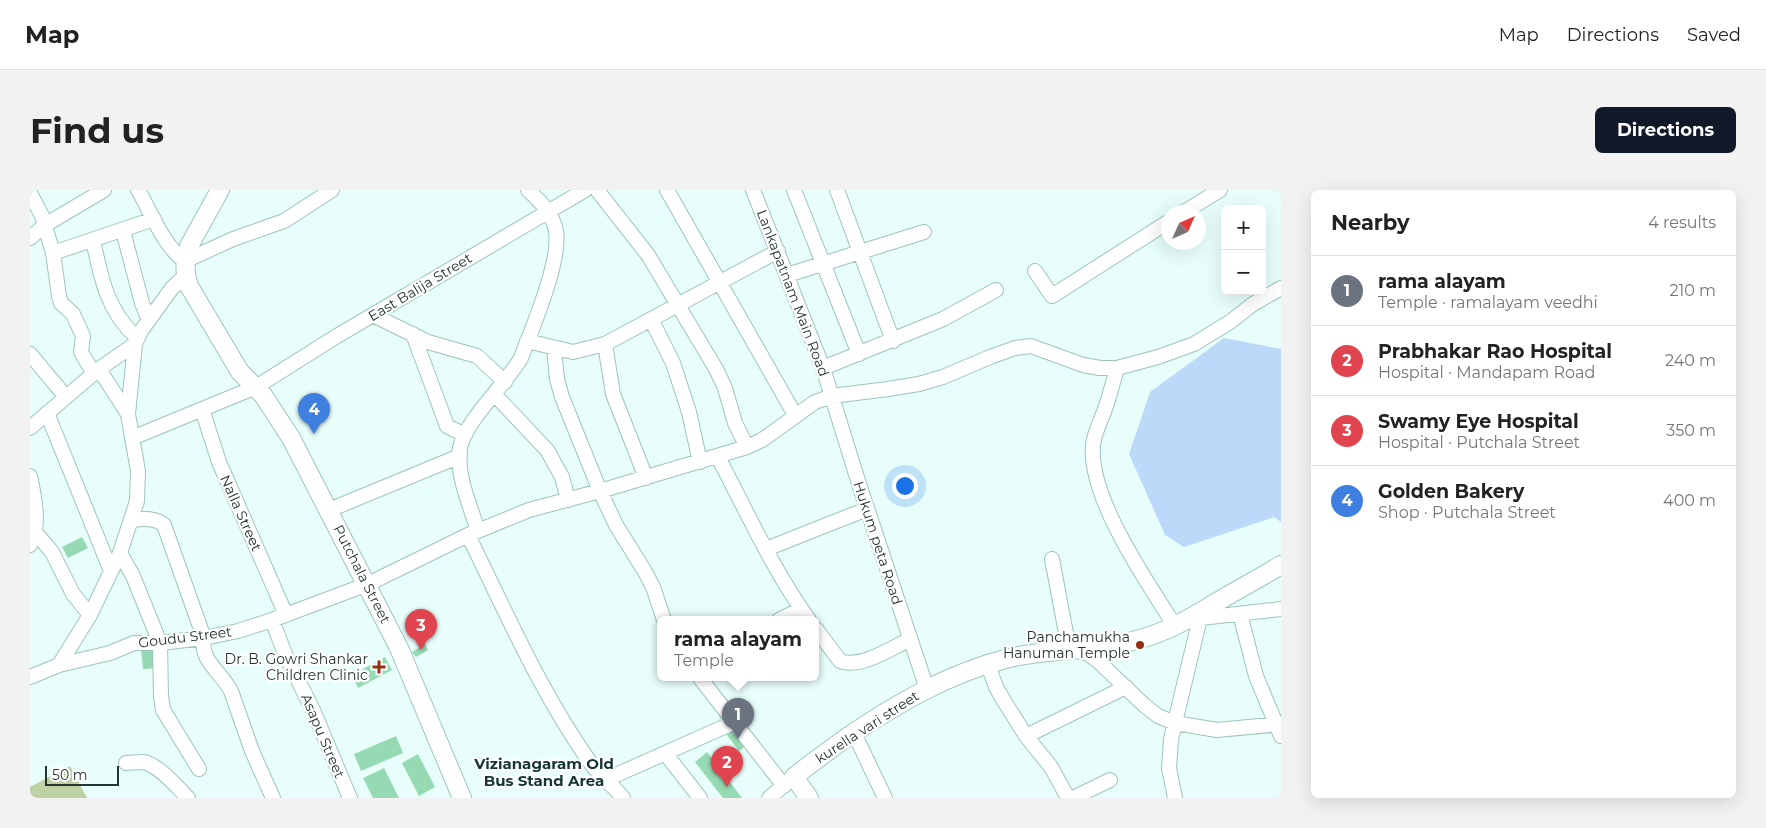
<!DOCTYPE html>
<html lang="en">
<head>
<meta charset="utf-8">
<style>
	:root { --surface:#fff; --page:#f2f2f2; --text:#222; --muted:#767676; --line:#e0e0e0; --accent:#111827 }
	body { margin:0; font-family:Montserrat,sans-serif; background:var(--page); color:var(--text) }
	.controls { position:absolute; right:15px; top:15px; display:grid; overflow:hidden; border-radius:8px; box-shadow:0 5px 20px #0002 }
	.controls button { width:45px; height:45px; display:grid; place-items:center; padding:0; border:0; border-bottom:1px solid var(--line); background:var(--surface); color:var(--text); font:25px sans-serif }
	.compass { position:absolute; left:1131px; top:15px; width:45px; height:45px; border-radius:50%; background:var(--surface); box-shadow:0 5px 20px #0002; rotate:45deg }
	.scale { position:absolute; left:15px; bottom:12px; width:74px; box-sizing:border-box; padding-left:5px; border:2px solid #253432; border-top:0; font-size:14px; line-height:18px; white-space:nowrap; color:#253432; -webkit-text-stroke:4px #fff; paint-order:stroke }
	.you { position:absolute; left:874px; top:295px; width:18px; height:18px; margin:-12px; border:4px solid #fff; border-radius:50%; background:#1a73e8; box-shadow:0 0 0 8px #1a73e833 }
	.badge { display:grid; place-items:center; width:32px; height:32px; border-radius:50%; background:var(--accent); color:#fff; font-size:16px; font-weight:700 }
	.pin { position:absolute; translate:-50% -41px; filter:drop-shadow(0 1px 2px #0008) }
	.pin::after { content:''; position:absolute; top:26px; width:18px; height:15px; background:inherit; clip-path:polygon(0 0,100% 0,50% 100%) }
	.popup { position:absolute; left:627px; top:426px; width:162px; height:65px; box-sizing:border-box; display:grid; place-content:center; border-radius:8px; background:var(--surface); filter:drop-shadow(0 1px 4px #0005); font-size:16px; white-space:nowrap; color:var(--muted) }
	.popup b { font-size:19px; color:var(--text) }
	.popup::after { content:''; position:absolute; left:50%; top:100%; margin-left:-10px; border:10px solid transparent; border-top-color:var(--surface) }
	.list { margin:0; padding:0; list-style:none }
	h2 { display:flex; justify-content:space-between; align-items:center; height:65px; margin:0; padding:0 20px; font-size:21px }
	h2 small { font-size:16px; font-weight:400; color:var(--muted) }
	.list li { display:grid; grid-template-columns:32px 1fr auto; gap:15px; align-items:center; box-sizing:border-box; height:70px; padding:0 20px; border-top:1px solid var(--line) }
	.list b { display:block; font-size:19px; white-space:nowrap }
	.list p { margin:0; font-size:16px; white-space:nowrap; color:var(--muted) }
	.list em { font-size:16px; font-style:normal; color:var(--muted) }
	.map { position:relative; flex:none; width:1251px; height:608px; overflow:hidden; border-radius:8px }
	header { display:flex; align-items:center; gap:30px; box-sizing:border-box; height:70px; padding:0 25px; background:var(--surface); border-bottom:1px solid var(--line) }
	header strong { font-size:24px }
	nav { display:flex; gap:28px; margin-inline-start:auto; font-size:18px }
	.intro { display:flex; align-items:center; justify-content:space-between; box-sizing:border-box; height:120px; padding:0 30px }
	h1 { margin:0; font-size:35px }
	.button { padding:12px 22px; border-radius:8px; background:var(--accent); color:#fff; font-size:18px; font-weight:700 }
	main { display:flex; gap:30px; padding:0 30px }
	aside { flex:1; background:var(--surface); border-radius:8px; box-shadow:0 5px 20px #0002 }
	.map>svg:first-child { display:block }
</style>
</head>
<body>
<header>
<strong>Map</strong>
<nav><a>Map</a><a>Directions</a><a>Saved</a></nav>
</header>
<div class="intro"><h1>Find us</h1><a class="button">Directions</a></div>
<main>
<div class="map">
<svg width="1251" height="608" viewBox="0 0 1251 608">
	<rect width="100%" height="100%" fill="#e7fefb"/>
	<path fill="#bdd1a4" d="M40,576L57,608H0V597Z"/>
	<path fill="#bcd9f9" d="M1194,148L1251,159V332L1244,327L1154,357L1135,345L1099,264L1120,202Z"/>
	<path fill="#95dab2" d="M52,347L58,358L38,368L32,357Z
		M395,454L398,460L386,467L382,462Z
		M128,456L130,478L113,479L111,458Z
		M355,467L362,480L328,498L322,485Z
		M706,538L718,554L709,561L697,545Z
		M366,546L373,563L331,581L324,564Z
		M677,562L712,608H693L665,572Z
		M388,564L405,597L389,606L372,573Z
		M354,578L369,608H343L333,588Z"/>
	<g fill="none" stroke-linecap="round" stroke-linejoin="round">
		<g stroke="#9ec3bf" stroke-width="16">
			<path id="minor" d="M108,0C121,22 134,57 155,71L203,49L254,31L302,0
				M567,0L618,65L686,179L695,198L705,233L717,257
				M637,0L765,225
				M723,0L793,178L829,294L897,499
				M764,0L829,164
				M807,0L863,151
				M0,3L12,26L23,63L29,106L31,113L43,124L53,146L51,162L64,184
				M1154,22L1190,0
				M93,41L112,113L119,130
				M0,48L15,35L74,0
				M63,50C71,88 77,121 107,148
				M23,63L124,29
				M1005,81L1022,106L1138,32
				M757,85L894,42
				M343,125L398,152L447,166L475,192
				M621,129L643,173L659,222L670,272
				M383,144L417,236L435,245
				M497,151L543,162L575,154L748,61
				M575,154L583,204L616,288
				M524,159L527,189L532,207L570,301L586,335L614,380L623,397L634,430
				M0,164L36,207
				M793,178L913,129L966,100
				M1087,178C1083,193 1079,208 1074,222C1070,232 1064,244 1063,255C1058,307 1117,392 1145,436
				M69,179L98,224
				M464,204L517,260L532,287L538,310
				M172,219L189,272L256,425
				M17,223L81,381
				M0,238L69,179L105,154
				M102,248L226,197L307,146L555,0
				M688,267C717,322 743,380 779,430
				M0,286C4,305 11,337 0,355
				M299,320L430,266
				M101,330C112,329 125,327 134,335L174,448C169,470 192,483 201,501L222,561L243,608
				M448,341C440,315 426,285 430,258C435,231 476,194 491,168C502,138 531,72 526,41C523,24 510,11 498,0
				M5,342L22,362L43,404L60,425
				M438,345C476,422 511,504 562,575C570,586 584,596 593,608
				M736,359L837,319
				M90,363L103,386L130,453L131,506L133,520L169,579
				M1022,369L1039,459L1058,464L1068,471L1114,515L1128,526L1145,533L1187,540L1251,534
				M1210,424L1226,486L1251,546
				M1162,429L1251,419
				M242,430L255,464L283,520L320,608
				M749,430L771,419
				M786,439L810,471C830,479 862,458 880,449
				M29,475L60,425L90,363L107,311L108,281L98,224L105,154L111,141L142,98L155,86
				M958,475L966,497L974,511L996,546L1021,577L1038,608
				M0,487L29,475L80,463L104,453H130L174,448L208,441L242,430L338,394L438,345L499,320L570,301L717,257L732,250L785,212L802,206L858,199L889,194L913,187L960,167L985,158L1001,156L1053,175L1070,178H1087L1128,167L1164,154L1200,132L1223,114L1251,98
				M670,488L754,596
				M824,543L855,608
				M996,546L1096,497
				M635,563L670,608
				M96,573C101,573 107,572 113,572C128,574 147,597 158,608
				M577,589L705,532
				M739,608L760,590
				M1043,608L1080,590
				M1145,608L1139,578L1141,549L1170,428"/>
		</g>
		<g stroke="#9ec3bf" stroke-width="20">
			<path id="major" d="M190,0L159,56C154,70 154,82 159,96L210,182L233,205L261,248L369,458L432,608
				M779,608L764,587C781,573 798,561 816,548C866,514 919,483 979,468C1022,458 1068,461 1110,449C1136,442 1159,429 1182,415C1205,401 1228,389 1251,375"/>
		</g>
		<use href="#minor" stroke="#fff" stroke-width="14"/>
		<use href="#major" stroke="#fff" stroke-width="18"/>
	</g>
	<g fill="#962e13" stroke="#fff" stroke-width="2">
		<circle cx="1110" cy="455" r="5"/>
		<path d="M346.5 469.5h5v5h5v5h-5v5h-5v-5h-5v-5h5z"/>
	</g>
	<g text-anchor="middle" stroke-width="4.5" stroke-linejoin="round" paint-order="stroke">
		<g font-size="14" fill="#253432" stroke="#fff">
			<text transform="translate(390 97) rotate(-31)" y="5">East Balija Street</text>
			<text transform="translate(763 103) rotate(69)" y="5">Lankapatnam Main Road</text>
			<text transform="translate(211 323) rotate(66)" y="5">Nalla Street</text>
			<text transform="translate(848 353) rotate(72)" y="5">Hukum peta Road</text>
			<text transform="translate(332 384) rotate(63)" y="5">Putchala Street</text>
			<text transform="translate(155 447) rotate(-7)" y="5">Goudu Street</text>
			<text transform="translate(837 537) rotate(-33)" y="5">kurella vari street</text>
			<text transform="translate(293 546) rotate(67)" y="5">Asapu Street</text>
		</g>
		<g font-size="14" fill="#253432" stroke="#fff" text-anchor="end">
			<text x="1100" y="452">Panchamukha<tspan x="1100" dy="16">Hanuman Temple</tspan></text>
			<text x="338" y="474">Dr. B. Gowri Shankar<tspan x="338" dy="16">Children Clinic</tspan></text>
		</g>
		<g font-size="15" font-weight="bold" fill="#133533" stroke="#fff">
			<text x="514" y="579">Vizianagaram Old<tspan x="514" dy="17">Bus Stand Area</tspan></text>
		</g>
	</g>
</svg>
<div class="controls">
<button>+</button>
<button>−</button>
</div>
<svg class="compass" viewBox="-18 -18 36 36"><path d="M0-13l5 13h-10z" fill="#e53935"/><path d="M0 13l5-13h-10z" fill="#767676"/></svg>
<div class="scale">50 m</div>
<div class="you"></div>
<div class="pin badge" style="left:708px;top:549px;background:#6b7280">1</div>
<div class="popup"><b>rama alayam</b>Temple</div>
<div class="pin badge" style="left:697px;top:597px;background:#e0444e">2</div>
<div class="pin badge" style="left:391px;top:460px;background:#e0444e">3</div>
<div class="pin badge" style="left:284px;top:244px;background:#3f7fe0">4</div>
</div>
<aside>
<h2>Nearby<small>4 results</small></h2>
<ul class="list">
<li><span class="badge" style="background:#6b7280">1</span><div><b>rama alayam</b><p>Temple · ramalayam veedhi</p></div><em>210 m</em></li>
<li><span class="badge" style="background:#e0444e">2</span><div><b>Prabhakar Rao Hospital</b><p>Hospital · Mandapam Road</p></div><em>240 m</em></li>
<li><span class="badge" style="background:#e0444e">3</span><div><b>Swamy Eye Hospital</b><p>Hospital · Putchala Street</p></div><em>350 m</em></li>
<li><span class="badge" style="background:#3f7fe0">4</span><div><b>Golden Bakery</b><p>Shop · Putchala Street</p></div><em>400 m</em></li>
</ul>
</aside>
</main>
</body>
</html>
